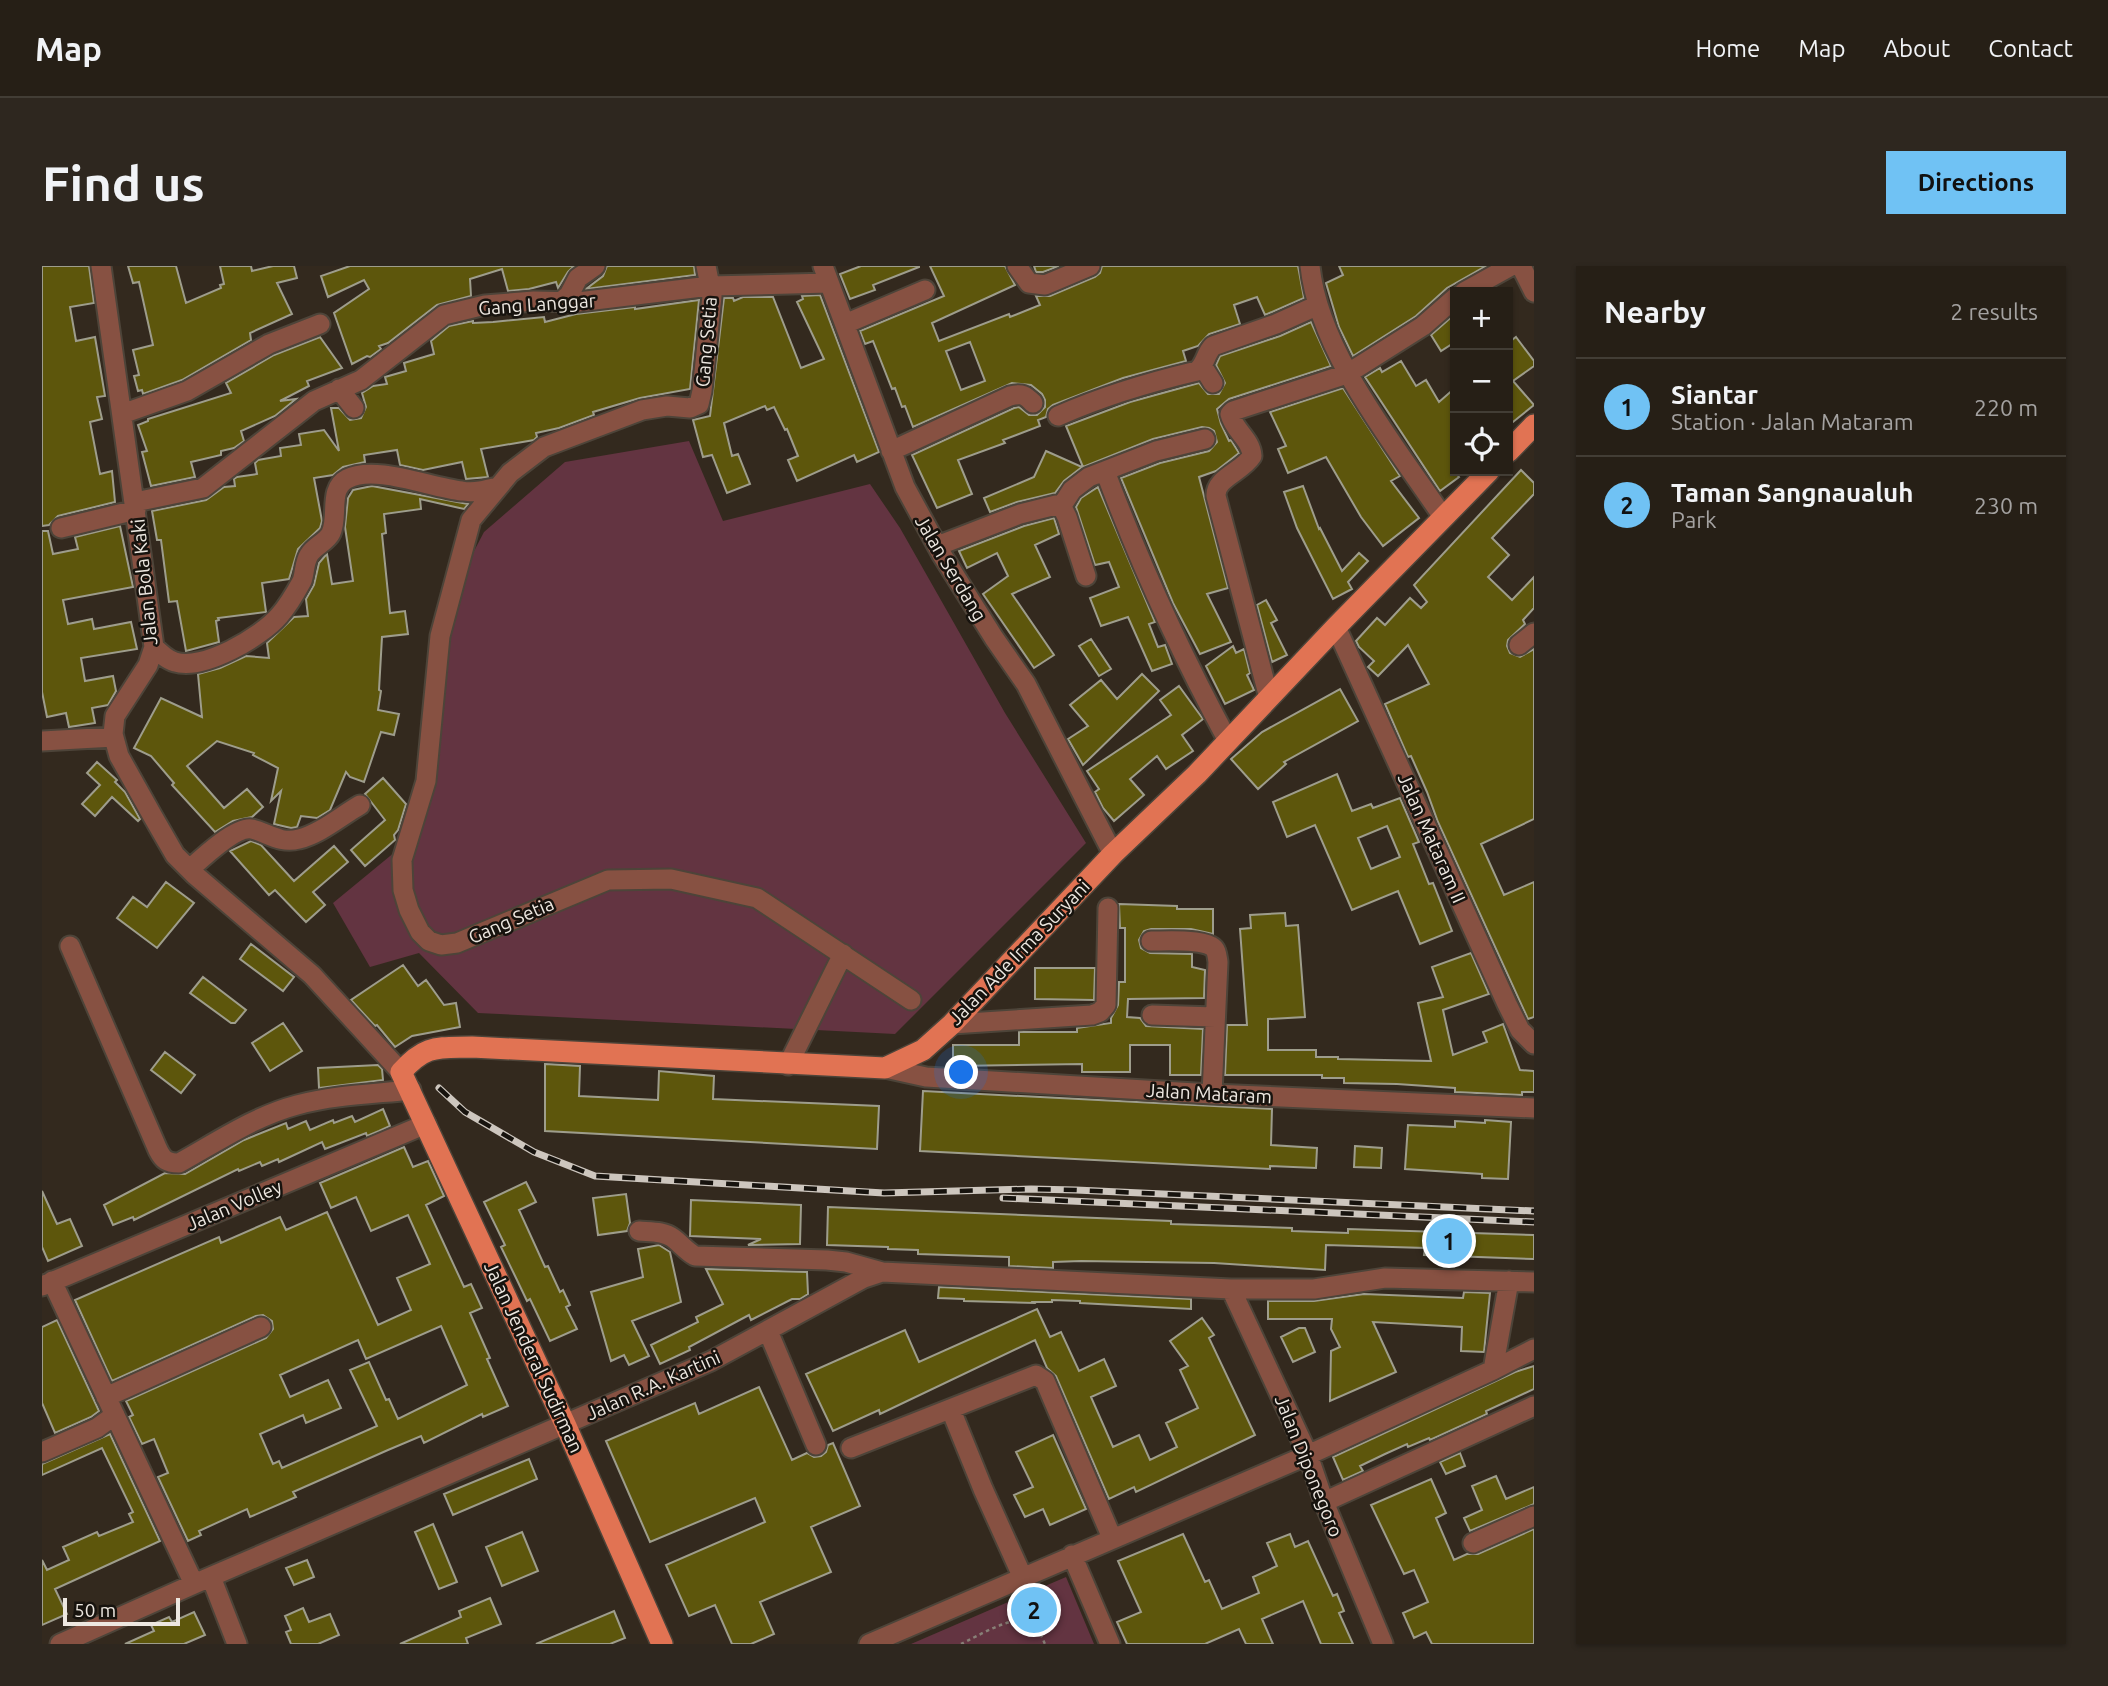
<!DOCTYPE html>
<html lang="en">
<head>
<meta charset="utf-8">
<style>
	:root { --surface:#261f16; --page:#2e271f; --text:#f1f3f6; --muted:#a4a2a1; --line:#423d35; --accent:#70c2f4 }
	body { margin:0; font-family:Ubuntu,sans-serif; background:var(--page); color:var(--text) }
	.controls { position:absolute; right:21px; top:21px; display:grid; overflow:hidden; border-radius:0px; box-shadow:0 2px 5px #0004 }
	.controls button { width:63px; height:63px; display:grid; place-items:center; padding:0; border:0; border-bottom:2px solid var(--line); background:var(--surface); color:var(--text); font:35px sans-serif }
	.scale { position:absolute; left:21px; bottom:18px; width:117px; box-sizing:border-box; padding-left:7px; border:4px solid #ede7e0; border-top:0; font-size:19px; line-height:24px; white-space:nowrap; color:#ede7e0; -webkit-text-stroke:5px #17130e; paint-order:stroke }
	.you { position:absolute; left:920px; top:807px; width:24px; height:24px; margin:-18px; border:5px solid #fff; border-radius:50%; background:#1a73e8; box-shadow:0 0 0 10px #1a73e833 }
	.badge { display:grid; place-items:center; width:46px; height:46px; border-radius:50%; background:var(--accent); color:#111; font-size:23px; font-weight:700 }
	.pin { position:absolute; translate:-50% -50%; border:4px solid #fff; box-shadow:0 2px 7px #0006 }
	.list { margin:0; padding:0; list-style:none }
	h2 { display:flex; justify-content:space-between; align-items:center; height:91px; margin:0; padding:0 28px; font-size:30px }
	h2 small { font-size:23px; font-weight:400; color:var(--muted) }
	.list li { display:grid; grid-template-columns:46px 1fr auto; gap:21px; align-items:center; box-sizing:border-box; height:98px; padding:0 28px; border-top:2px solid var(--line) }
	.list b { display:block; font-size:26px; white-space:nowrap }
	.list p { margin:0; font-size:23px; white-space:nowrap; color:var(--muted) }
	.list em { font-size:23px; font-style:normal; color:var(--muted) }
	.icon { flex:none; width:38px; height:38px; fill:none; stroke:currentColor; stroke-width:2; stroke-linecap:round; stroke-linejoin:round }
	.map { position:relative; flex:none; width:1492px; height:1378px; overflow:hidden; border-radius:0px }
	header { display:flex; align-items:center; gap:42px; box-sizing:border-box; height:98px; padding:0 35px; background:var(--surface); border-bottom:2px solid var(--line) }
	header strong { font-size:33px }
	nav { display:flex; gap:38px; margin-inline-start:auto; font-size:24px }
	.intro { display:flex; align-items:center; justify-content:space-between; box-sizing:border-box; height:168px; padding:0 42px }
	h1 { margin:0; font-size:49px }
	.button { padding:18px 32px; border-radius:0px; background:var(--accent); color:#111; font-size:24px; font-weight:700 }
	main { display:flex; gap:42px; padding:0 42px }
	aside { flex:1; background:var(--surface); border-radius:0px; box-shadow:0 2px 5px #0004 }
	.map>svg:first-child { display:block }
</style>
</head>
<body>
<header>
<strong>Map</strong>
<nav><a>Home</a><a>Map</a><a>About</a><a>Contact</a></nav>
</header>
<div class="intro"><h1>Find us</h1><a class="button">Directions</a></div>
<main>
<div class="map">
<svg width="1492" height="1378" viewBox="0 0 1492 1378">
	<rect width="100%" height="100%" fill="#33291e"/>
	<path fill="#633441" d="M647,175L681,255L828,218L858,262L963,447L1044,577L853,768L436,747L377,687L328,701L291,637L376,567L384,474L387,371L442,266L523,196Z
		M1024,1311L1052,1378H869Z"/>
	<path fill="#5d560c" stroke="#9e9d8c" stroke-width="2" fill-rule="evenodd" d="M0,0H47L52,37L28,41L34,75L53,71L63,130L55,131L60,153L48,156L58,208L70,205L73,236L16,250L7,259L0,260Z
		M86,0H134L144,37L179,22L178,19L182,18L178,0H209L210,5L231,0H252L255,12L235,17L250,48L208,67L209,74L140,114L101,128L100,124L96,125L92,110L97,109L91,84L111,79L97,16L91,17Z
		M308,0H532L526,6L516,22L514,16L487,23L466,25L460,3L428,13L429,30L395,39L346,77L337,80L339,83L328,91L325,90L310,98L292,47L327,23L322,14L286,31L279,10Z
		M565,0H652L653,9L544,23L561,10Z
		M819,0H877V1L831,19L833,24L808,33L798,8Z
		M888,0H963L973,19L890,57L897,75L967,48L968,51L998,39L994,30H1008L1053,11L1058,7L1060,0H1256L1262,32L1223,49L1215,31L1192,39L1198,58L1167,68L1156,80L1141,85L1144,95L1081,112L1011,139L1006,143L1004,151L996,154L998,160L961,174L963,177L916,194L930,228L895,242L870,189L972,142L977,141L987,149H995L1003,141V134L1000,128L989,119L970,117L871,161L863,140L860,141L853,122L850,123L831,75L823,78L818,65L902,30ZM928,76L943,115L919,124L904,85Z
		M992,0H1017L1001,6H994Z
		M1297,0H1444L1405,22L1374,50L1311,90L1297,61L1284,17L1301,9Z
		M778,29L837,186L815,196L812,189L755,215L746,194L756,190L745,163L743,164L732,141L725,144L723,140L682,157L690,190L696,188L708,218L685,227L670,189L661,191L651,154L668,150L682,32H691L692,35L701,31H731L759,102L782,93L755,36L761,33L760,30Z
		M657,34L648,123L598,132L551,146L552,149L517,162L494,167L495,171L492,174L439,183L446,211L424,213L420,196L381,204L358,199L355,184L322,189L323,196L301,201L291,209L272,212L280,255L278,262L256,283L247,313L220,317L224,346L176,352L177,354L174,355L177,376L144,385L135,335L127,336L119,274H115L110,245L164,234L182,221L193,220L192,213L195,211L215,208L213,197L216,194L239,190L238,182L259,179L257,168L282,164L297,185L289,142H297L308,154L319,152L324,141L320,127L331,120L345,118L343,111L364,105L362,97L392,88L389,75L407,60L431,55V57L451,56L502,51L503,56L534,48L593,41V43Z
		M1413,48V76L1399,85L1389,69Z
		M1269,56L1289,100L1187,133L1175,143L1179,158L1187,175L1189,174L1197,187L1174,205L1157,211L1186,322L1165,328L1189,376L1158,388L1131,337L1079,212L1118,197L1167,185L1175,176L1172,165L1167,162L1160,161L1111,173L1041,201L1024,160L1088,136L1157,117L1166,128H1177L1183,117L1174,99L1178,90L1238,70Z
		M278,71L300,102L265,115L267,120L238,135L254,133L233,150L199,165L202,175L192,182L179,185V189L149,196L153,211L109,220L100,186L105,185L96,159L106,155V153L189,127L184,117L232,89Z
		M1474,71L1492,95V100L1471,115L1492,139L1466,160V77Z
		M1359,95L1374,120L1384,114L1397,136L1413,122V206L1417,211L1398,225L1323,111L1338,102L1340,106Z
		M1301,122L1358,210L1349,215L1377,252L1341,280L1319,251L1284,191L1246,207L1236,183L1244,180L1228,146Z
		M1004,185L1040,201L1022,215L1013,227L975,236L948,246L942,232L992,211Z
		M1479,204L1492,217V228L1450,272L1467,289L1446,311L1470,334L1492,311V342L1481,354L1483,358L1466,374L1465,380L1468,387L1478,391L1492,383V553L1439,578L1462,629L1492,616V751L1486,753L1396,556L1385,526L1369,490L1366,491L1343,438L1387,418L1366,379L1336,410L1326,401L1332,395L1317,381L1314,375L1335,352L1343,359L1368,332L1379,342L1385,336L1372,319Z
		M330,220L426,238L422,243L378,233L379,243L342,248L344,267L340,268L348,347L363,345L366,368L340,371L337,424L339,425L336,444L357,448L352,469L339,466L322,516L308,511L304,506L288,544L275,552L259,550L255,561L249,562L232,558L239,525L229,535L236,502L211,489L212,487L175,475L145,500L182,542L205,523L221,541L210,551L191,555L173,566L130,519L132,517L109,490L92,482L119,432L160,451L156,408L178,402L204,390L227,392L225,377L252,351L266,350L264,333L272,319L277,297L283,290L285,288L290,318L311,315L303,261L306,232L311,224Z
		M1261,220L1277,263L1278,262L1300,305L1317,287L1326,295L1306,316L1310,323L1291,333L1255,262L1242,226Z
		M1056,221L1113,356L1107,358L1116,381L1123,379L1130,398L1110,405L1086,351L1059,360L1048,332L1077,321L1067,296L1053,299L1034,241L1039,232Z
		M1012,252L1017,268L993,279L1008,311L970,328L1012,389L992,402L941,328L966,310L955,287L925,302L917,285L982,260Z
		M78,260L91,321L21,334L26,358L50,353L52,363L89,356L95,383L39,392L43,415L71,410L74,425L66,439L50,442L53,457L27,461L24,447L5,451L0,426V265H6L11,288L36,283L33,271Z
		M1224,334L1235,354L1229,357L1245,389L1230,396L1215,339Z
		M1049,373L1069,403L1057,410L1037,380Z
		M1191,380L1194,387L1202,383L1208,407L1205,409L1212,424L1183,438L1164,400Z
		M1100,408L1117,425L1041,499L1026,473L1046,460L1028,439L1059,414L1075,433Z
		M1137,420L1161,453L1140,469L1151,485L1124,503L1115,490L1088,513L1102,529L1072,555L1061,542L1053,526L1057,523L1045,505L1129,449L1118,434Z
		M1298,423L1316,455L1242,496L1244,498L1216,523L1189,493L1220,466Z
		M55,496L75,514L73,516L83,526L98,553L96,555L70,531L53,550L40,538L58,519L45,507Z
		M1295,508L1310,545L1329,538L1331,542L1358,532L1377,576L1371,578L1387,618L1391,617L1410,665L1378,678L1356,625L1310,644L1273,559L1245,571L1231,536ZM1345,560L1358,591L1329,603L1316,572Z
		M341,512L364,538L356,564L352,569L353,574L323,600L309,584L343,554L323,528Z
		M209,575L219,579L252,615L292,580L306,596L271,626L283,639L264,656L233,624L227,629L188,585Z
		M124,616L152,637L115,682L75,652L91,631L105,641Z
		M1077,638L1135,640V643H1171V668L1149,663H1109L1102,665L1097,674L1099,682L1108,687L1150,688V701L1163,704L1162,732L1086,733L1085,751L1098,752L1104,760L1161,763L1159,809H1128V779H1088V806H1040V798L911,800V779H977V766H1035V762L1069,757V752L1076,739L1077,716H1083V662H1078Z
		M1243,647L1244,660L1256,659L1263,751L1226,753V784H1274V791H1296V793L1389,795L1376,737L1401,731L1390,701L1429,687L1447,728L1401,744L1411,789L1445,776L1441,766L1461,758L1478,804L1492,805V826H1480V829L1413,826V822L1355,818L1302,817V812H1280V809H1183L1185,759H1205L1198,663L1209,662L1208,649Z
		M209,678L252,711L241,725L198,693Z
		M361,699L376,720L384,714L402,739L414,737L418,761L370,770L353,781L335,759L333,760L309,734Z
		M993,702H1053L1052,734L993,733Z
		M161,711L204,744L193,757H189L148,727Z
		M241,757L260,785L228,805L210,777Z
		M123,786L153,809L139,827L109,804Z
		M503,798L538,800L537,830L616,834L617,805L672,810L671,833L837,840L835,883L503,865Z
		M336,799L340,803L341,814L277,822L276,802Z
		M881,825L1230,843L1229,879L1275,882L1274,902L1228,900V903L878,885Z
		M341,843L348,860L337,865L325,870L324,867L283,883L280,876L237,896L236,893L220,900L218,896L197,905L196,903L92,954L91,951L71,959L62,939L123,907L143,908L202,874L244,857L246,863L264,855L268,864L291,854L292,857L310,850L313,856Z
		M1443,854L1469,856L1466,913L1440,912V908L1363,903L1366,859L1413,861V855L1443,857Z
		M1313,880L1340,882L1339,902L1312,901Z
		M362,881L371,901L386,895L402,930L384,939L422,1021L429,1018L440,1042L428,1047L448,1092L445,1093L466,1140L441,1151L440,1148L382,1177L379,1170L346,1184L251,1226L254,1231L208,1251L205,1243L157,1265L159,1269L146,1275L116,1211L126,1207L112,1173L100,1178L87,1151L91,1149L84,1135L224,1072L231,1063L230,1055L221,1049L214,1050L70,1115L33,1034L177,971L179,977L238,951L244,964L285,946L336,1059L369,1044L355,1012L388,998L366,949L329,965L314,931L289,942L278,917ZM399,1060L425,1119L356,1153L347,1133L344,1134L327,1096L308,1104L335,1160L240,1202L237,1195L231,1198L218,1168L261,1149L264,1157L299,1142L286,1114L248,1131L238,1109L316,1074L324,1093Z
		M484,916L494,936L477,944L503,1001L506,1000L518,1026L521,1024L528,1039L524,1041L535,1063L508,1075L488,1033L485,1035L475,1014L459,981L463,979L442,936Z
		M0,925L15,958L28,953L40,980L6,995L0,981Z
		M584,928L588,957L585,965L556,969L551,932Z
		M649,934L759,939L758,978L706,979L719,973L648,970Z
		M786,941L1129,955V958L1250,962V965L1306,967V963L1492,969V993L1382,989L1383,982L1284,979L1283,1004L1172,997L1039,995L1011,996V1002L967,1000V991L876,988V984L846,983V981L785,979Z
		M617,979L628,986L639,1036L590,1055L607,1090L587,1099L582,1089L569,1095L549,1026L601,1011L596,983Z
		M664,1003L765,1006L766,1028L758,1033H750L709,1054L707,1049L647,1081L648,1084L618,1098L609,1079L656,1056L654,1051L681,1038Z
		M897,1021L1149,1033V1043L1038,1037V1035L1010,1034V1036H991L992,1037L922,1035V1033L896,1032Z
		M1422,1026L1448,1027L1442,1086L1419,1085L1420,1061L1331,1056L1354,1106L1288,1135L1289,1085L1298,1081L1289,1063L1290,1053H1226V1035H1272L1322,1028L1421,1032Z
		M995,1043L1008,1071L1019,1066L1037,1105L1062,1093L1074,1120L1049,1131L1071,1181L1097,1169L1108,1194L1135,1181L1124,1157L1156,1142L1138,1104L1146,1100L1128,1075L1160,1052L1172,1069L1167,1072L1213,1169L1094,1226L1092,1221L1067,1233L1014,1110L1005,1102L993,1074L838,1148L837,1144L791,1165L764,1108L863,1064L877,1096Z
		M15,1054L57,1145L49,1151L13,1167L0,1137V1061Z
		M1257,1062H1263L1273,1086L1251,1096L1239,1071Z
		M1492,1100V1123L1444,1145L1445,1148L1388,1174L1387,1172L1366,1181L1365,1178L1343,1188L1318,1200L1321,1205L1301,1214L1291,1191L1473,1106Z
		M717,1121L750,1194L765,1187L772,1191L779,1190L784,1186L786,1179L791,1177L818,1240L769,1261L789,1306L718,1336L732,1368L709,1378H690L673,1339L647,1350L624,1299L723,1256L713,1232L608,1276L564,1175L653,1137L657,1148Z
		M68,1168L118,1275L13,1323L25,1348L0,1359V1294L5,1304L27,1294L21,1281L55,1266L57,1270L91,1256L87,1248L91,1246L60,1182L0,1209V1198Z
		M1011,1169L1044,1243L1008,1259L1001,1243L983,1251L972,1229L991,1221L974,1186Z
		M1418,1187L1423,1200L1404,1208L1398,1196Z
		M487,1193L495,1213L411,1249L402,1228Z
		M1454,1210L1464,1233L1492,1221V1238L1428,1265L1422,1252L1440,1244L1430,1220Z
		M1389,1213L1404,1247L1394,1252L1412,1294L1425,1288H1436L1492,1263V1378H1390L1384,1366L1372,1372L1361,1347L1386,1336L1372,1304L1362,1308L1329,1239Z
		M391,1258L415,1316L397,1323L373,1266Z
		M480,1266L496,1305L460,1320L444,1281Z
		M1141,1268L1163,1316L1167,1314L1180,1343L1217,1327L1211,1311L1235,1300L1225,1277L1248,1268L1253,1281L1266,1275L1291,1330L1295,1328L1302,1345L1297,1347L1311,1378H1279L1261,1335L1220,1353L1231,1378H1204L1197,1363L1163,1378H1085L1075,1356L1099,1346L1076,1295Z
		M265,1294L272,1311L252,1319L244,1302Z
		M448,1332L459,1358L424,1372L426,1378H358L419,1351L417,1345Z
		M261,1342L267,1356L288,1348L297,1369L276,1378H249L244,1366L249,1364L243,1350Z
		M572,1345L583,1372L568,1378H494Z
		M152,1346L163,1369L142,1378H83L112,1365L109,1359L127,1351L130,1356Z"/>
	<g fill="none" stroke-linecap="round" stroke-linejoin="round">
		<g stroke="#4d4439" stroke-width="23">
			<path id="minor" d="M59,0L112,381L106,399L73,450L71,468L77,490L110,549L133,589L153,609L270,709L359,806
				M664,0L670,30L660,125L657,138L648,142L625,140L600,144L502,181L468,207L429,254L398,370L384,515L360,594L361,624L367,644L378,666L387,675L399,679L415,677L566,614L629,613L715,632L869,734
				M781,0L863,221L900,289L952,372L984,418L1071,588
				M975,0L987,17L1003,19L1048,0
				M1268,0C1277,87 1353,179 1401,251
				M1479,0L1492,26
				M1422,26L1469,0
				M519,36L527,29L536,12L553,0
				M803,58L883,24
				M1161,101L1171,117
				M297,123L312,142
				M80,148L145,125L227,78L278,58
				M1016,150C1061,130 1108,116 1155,105C1164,98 1163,88 1171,80L1234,58L1274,40
				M849,185L968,130C980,127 983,129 991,137
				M1063,205C1098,298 1139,388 1186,475
				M93,236L161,222L272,135L319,114L402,49L443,39L492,35L536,36L668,20L787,17
				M1019,241L1030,224L1047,211L1114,185L1163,173
				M19,262L94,244
				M895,280L978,248L1014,239L1021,243L1025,251L1044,310
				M1294,361L1465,738L1478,764L1492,778
				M1477,379L1492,367
				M112,381C118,387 125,394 133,396C161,405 219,371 237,350C245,341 254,326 260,315C263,307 262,297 267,289C272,280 285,276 289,267C297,250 286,223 305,213C333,198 389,222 420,225C432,227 444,224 456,221
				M1227,432L1174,230C1173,212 1200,206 1210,190C1209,173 1192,165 1188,148L1191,145L1305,108L1381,60L1413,32
				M0,475L72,471
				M148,603C160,592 194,560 210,563C226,567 238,578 257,573C278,568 299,550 318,539
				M1109,675C1124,675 1156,673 1169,680C1175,683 1175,690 1176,696L1170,828
				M28,680L116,884C121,894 125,897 137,897C175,876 213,850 255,839C292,829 331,828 369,824
				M1110,749L1173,751
				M910,758L1050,749L1058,746L1064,739L1066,642
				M746,799L801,688
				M843,802L884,811L1170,828L1492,842
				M597,965C608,966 622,965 631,972C639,978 644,985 653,990L785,994L804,996L840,1006
				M10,1015L152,1318
				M0,1020L384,858
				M1189,1023L1266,1189L1282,1236L1341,1378
				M726,1065L774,1179
				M1451,1104L1467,1015
				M64,1131L219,1061
				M909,1144L941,1223L981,1312
				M809,1182L994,1109L1003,1115L1070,1272
				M0,1186L55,1162L73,1149
				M1282,1236L1492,1140
				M1431,1277L1492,1250
				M1030,1289L1068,1378
				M169,1311L195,1378
				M18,1378L152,1318L669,1095L822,1012L840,1006L1189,1023H1272L1343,1012L1492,1016
				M827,1378L1266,1189L1451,1104L1492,1083"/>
		</g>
		<g stroke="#4d4439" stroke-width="24">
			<path id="major" d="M1466,186L1492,159
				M620,1378L523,1158L359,806C384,778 395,782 430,781L843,802L881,784L910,758L1071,588L1155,508L1294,361L1447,205"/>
		</g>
		<path stroke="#888077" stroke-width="2.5" stroke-dasharray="3.5 3.5" stroke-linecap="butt" d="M919,1378C934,1371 978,1344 992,1358C997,1362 1000,1372 1003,1378"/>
		<use href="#minor" stroke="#875142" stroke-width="19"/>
		<use href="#major" stroke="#e17353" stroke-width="21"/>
		<g stroke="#cdc6be" stroke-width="7">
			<path id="rail" d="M397,822L423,846L492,886L553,910L842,927L989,923L1034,924L1492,945
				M961,932L1492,956"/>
		</g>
		<use href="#rail" stroke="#17130e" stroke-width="4.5" stroke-dasharray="13" stroke-linecap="butt"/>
	</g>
	<g text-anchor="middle" stroke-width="5" stroke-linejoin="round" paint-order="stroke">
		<g font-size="19" fill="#ede7e0" stroke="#17130e">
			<text transform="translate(495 38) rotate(-4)" y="7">Gang Langgar</text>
			<text transform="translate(664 76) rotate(-85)" y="7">Gang Setia</text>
			<text transform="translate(909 302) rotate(59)" y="7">Jalan Serdang</text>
			<text transform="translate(102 316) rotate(-96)" y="7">Jalan Bola Kaki</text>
			<text transform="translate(1390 572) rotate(66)" y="7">Jalan Mataram II</text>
			<text transform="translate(469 654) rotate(-23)" y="7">Gang Setia</text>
			<text transform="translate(977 686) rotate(-46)" y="7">Jalan Ade Irma Suryani</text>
			<text transform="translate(1167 827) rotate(3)" y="7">Jalan Mataram</text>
			<text transform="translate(192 939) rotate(-23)" y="7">Jalan Volley</text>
			<text transform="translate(492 1091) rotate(65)" y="7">Jalan Jenderal Sudirman</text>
			<text transform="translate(611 1119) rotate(-24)" y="7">Jalan R.A. Kartini</text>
			<text transform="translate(1267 1200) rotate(68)" y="7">Jalan Diponegoro</text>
		</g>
	</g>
</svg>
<div class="controls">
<button>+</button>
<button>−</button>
<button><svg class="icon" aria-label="locate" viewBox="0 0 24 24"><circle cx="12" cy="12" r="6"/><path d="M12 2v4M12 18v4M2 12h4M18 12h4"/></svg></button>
</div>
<div class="scale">50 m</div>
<div class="you"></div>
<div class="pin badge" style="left:1407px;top:975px">1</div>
<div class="pin badge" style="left:992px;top:1344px">2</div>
</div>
<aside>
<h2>Nearby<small>2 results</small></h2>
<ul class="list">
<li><span class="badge">1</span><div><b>Siantar</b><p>Station · Jalan Mataram</p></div><em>220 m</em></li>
<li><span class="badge">2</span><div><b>Taman Sangnaualuh</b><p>Park</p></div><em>230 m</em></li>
</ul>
</aside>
</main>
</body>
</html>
